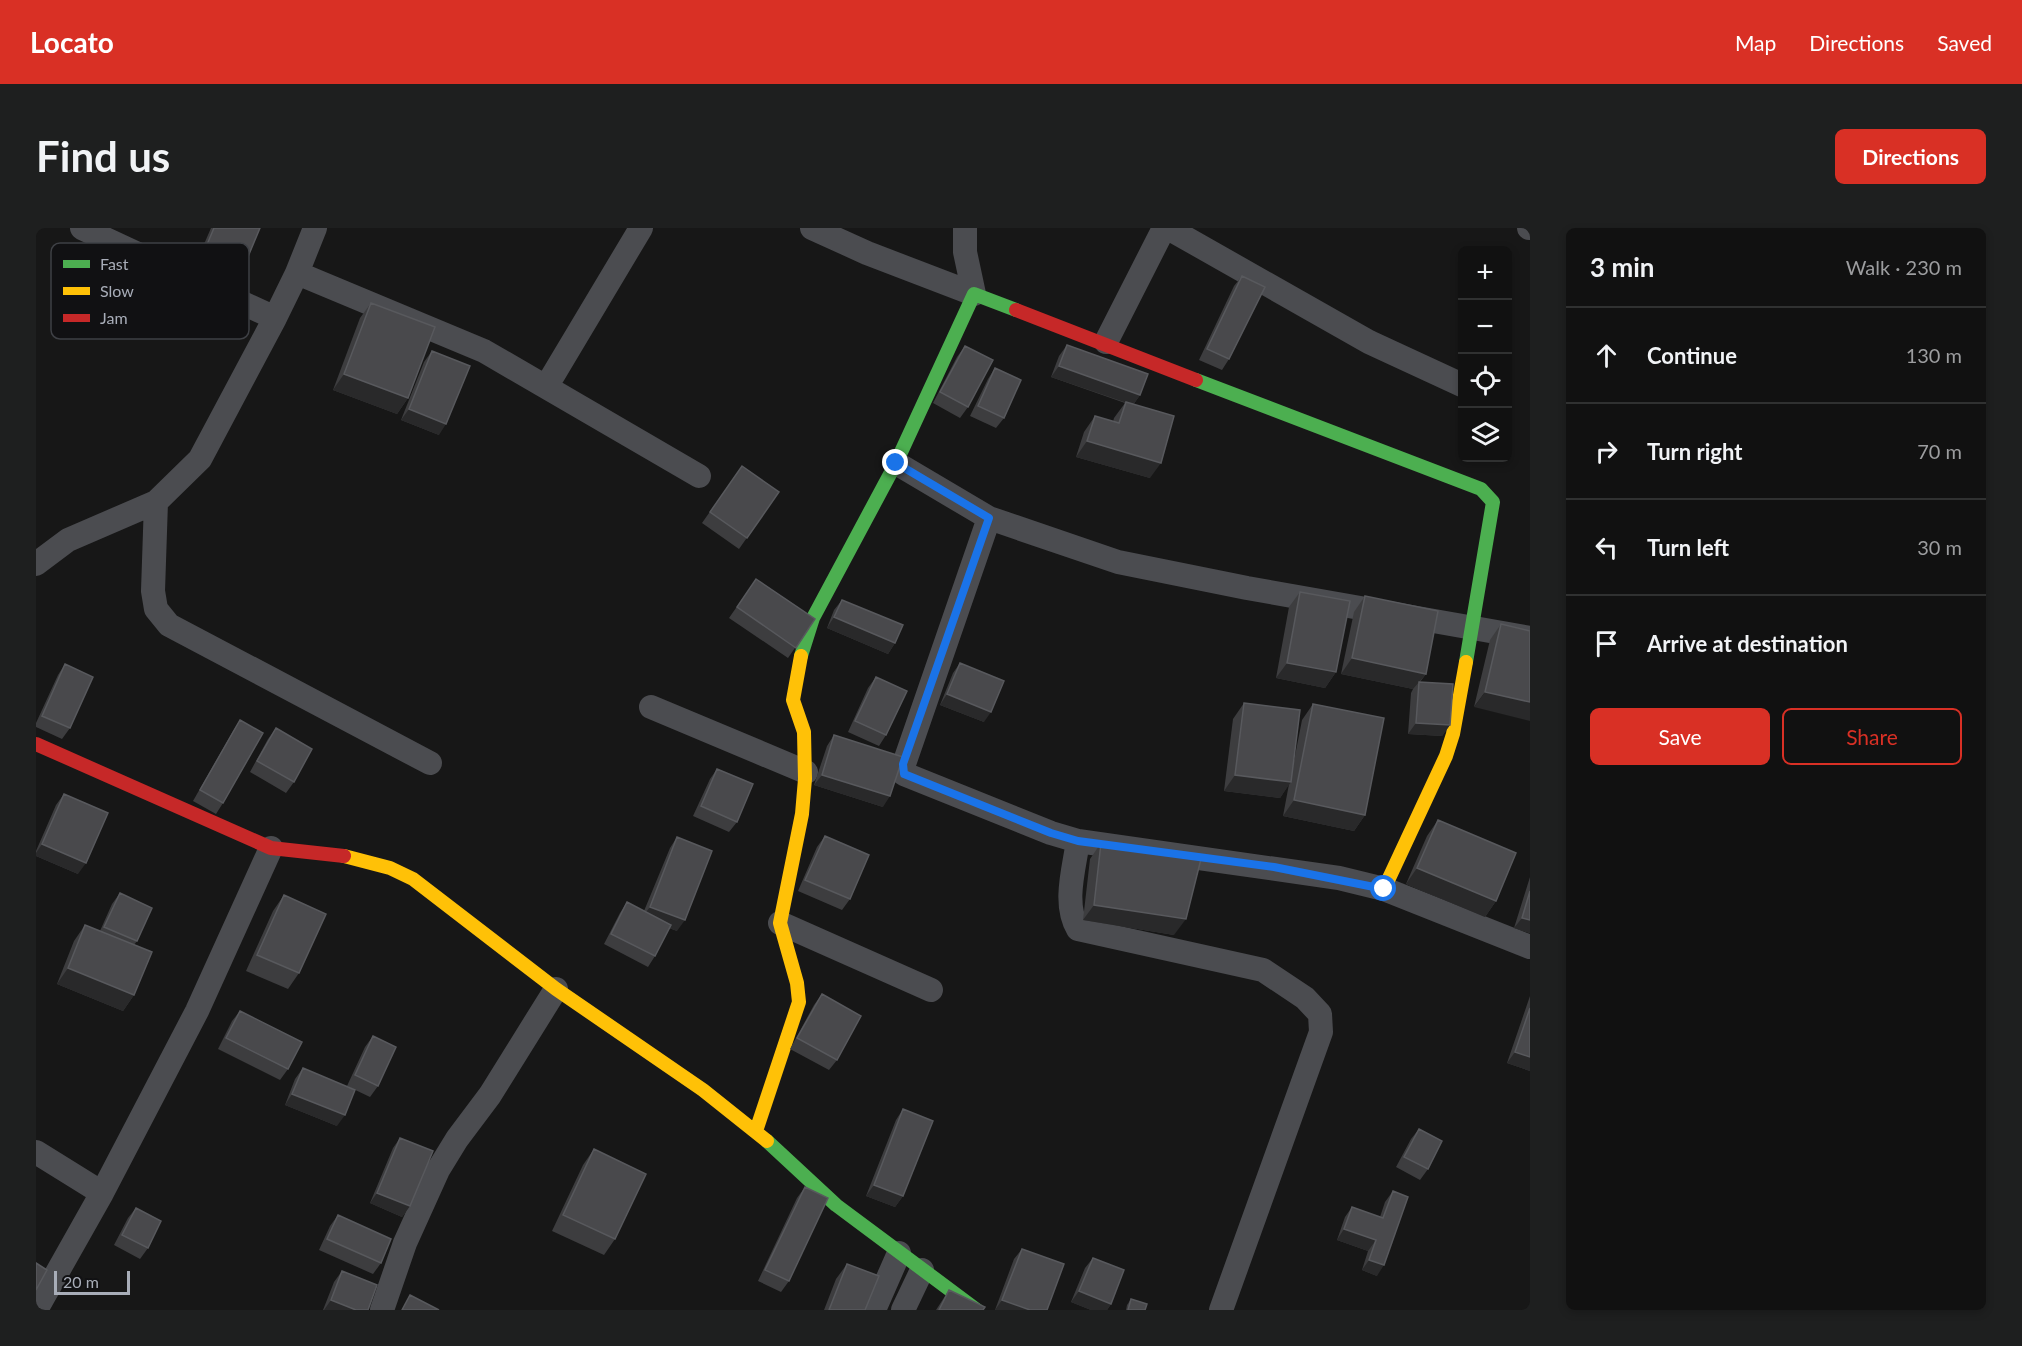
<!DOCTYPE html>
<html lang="en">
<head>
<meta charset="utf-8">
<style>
	:root { --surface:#111; --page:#1e1f1f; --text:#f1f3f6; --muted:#9c9d9f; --line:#303131; --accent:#d93025 }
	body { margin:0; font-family:Lato,sans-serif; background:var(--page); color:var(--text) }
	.controls { position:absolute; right:18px; top:18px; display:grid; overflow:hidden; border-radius:9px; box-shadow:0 3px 9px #0003 }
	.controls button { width:54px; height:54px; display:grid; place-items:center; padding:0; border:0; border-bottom:2px solid var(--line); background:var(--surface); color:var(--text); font:30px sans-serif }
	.scale { position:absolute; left:18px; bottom:15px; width:76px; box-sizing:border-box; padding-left:6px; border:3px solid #a8adb8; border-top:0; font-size:16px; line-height:21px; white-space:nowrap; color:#a8adb8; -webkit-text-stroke:4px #111113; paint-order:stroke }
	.stop { position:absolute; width:18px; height:18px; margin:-14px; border:4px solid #1a73e8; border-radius:50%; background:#fff }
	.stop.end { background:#1a73e8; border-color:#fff; box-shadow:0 2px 6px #0008 }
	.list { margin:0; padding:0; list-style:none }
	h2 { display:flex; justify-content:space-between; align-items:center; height:78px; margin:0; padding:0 24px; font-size:26px }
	h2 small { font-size:20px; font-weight:400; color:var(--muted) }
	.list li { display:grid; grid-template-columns:39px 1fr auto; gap:18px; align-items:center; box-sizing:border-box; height:96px; padding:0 24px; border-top:2px solid var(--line) }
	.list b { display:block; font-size:22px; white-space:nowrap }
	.list em { font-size:20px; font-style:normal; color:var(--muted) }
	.actions { display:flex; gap:12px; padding:18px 24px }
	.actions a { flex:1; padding:14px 0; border:2px solid var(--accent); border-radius:9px; text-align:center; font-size:21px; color:var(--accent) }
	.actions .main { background:var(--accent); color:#fff }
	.icon { flex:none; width:33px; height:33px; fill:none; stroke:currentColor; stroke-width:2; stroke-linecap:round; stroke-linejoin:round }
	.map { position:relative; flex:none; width:1494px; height:1082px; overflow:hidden; border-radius:9px }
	header { display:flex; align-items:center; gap:36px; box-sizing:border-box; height:84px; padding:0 30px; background:var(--accent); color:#fff }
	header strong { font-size:28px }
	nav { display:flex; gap:33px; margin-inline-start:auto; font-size:21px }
	.intro { display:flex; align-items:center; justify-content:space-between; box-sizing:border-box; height:144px; padding:0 36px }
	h1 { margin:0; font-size:42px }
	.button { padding:15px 27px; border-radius:9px; background:var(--accent); color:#fff; font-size:21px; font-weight:700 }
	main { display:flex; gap:36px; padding:0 36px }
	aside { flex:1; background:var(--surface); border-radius:9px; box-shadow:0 3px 9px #0003 }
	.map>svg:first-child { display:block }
</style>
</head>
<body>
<header>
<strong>Locato</strong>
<nav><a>Map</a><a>Directions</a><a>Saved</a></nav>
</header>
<div class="intro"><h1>Find us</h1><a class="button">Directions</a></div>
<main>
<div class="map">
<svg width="1494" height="1082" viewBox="0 0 1494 1082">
	<rect width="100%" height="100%" fill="#171717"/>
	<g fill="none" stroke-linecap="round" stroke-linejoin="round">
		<path stroke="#4b4c50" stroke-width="24" d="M46,0L239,90
			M776,0L831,25L938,66
			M929,0V24L938,66
			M1132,0L1333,114L1426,157
			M1493,0H1494
			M261,45L448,123L663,248
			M1070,114L1128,0
			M510,159L605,0
			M860,235L953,290L1082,334L1211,360L1494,410
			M120,274L117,363L120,381L133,397L394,535
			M953,290L868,536V546L1015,605L1042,613L1303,650L1348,661L1494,719
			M0,336L32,312L120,274L164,231L239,90L261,45L279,0
			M615,479L770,544
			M1042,613C1038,641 1027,676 1042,701L1227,742L1269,770L1284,786L1285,804L1185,1082
			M744,695L895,762
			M0,924L66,965
			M0,1082L66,965L161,783L235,620
			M346,1082L369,1015L402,942L421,911L454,867L520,761
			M838,1082L863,1025
			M867,1082L886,1042"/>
		<path stroke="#4caf50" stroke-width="14" d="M1160,152L1445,261L1457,274L1430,434
			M765,428L777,390L860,235L938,66L980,82
			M731,913L800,977L941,1082"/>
		<path stroke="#ffc107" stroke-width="14" d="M308,628L354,640L377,651L520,761L667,862L731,913
			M1348,661L1410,528L1417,506L1430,434
			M720,903L763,774L761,755L744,695L766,586L769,551L768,504L757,472L765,428"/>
		<path stroke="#c62828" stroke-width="14" d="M980,82L1160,152
			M0,516L235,620L308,628"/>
	</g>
	<path fill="#3d3d3f" d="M175,0H224L206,43L198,54L159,37Z
		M1206,48L1193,131L1186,142L1163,132L1198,58Z
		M335,75L372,170L361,186L297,162L324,90Z
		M1031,117L1104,167L1097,177L1114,250L1040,229L1048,204L1059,188L1077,194L1078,190L1089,175L1015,149L1023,128Z
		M929,118L932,179L924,190L897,175L921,129Z
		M396,123L403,207L365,192L388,134Z
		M959,140L968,190L960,200L934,188L952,151Z
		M706,238L743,264L703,321L666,295Z
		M720,351L779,391L752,430L693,390Z
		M1264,364L1300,444L1289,460L1240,450L1253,379Z
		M1329,368L1390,446L1384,454L1414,497L1406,508L1372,506L1375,465L1377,461L1305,446L1318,384Z
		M806,372L859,415L852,426L791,400L798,382Z
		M1465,396L1494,403L1438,479L1454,412Z
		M924,435L948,494L904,477L917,445Z
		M29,436L34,500L26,511L0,499V495L22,447Z
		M840,449L850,507L843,518L812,504L832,460Z
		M1208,475L1257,538L1266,492L1277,476L1329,587L1318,603L1247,588L1253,556L1244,570L1188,563L1197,491Z
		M204,492L187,575L180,586L157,573L197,503Z
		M240,500L258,554L250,565L214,544L232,511Z
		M798,507L847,579L778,557L791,518Z
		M681,541L701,594L693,604L657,588L674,551Z
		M28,566L42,646L0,628V623L20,577Z
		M1402,592L1460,673L1449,689L1370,656L1391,608Z
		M789,608L814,671L806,682L762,663L781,619Z
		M641,609V703L633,700L619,728L612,739L568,716L584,685L591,674L608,683L634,620Z
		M1065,615L1138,707L1047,692L1054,631Z
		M1494,649V705L1478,700Z
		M84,665L101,713L98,717V767L87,783L21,756L38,713L49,697L64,703L76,676Z
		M248,667L263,745L252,761L210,743L237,683Z
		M786,766L801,832L793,842L754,821L778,777Z
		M1494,768V843L1471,835Z
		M204,783L252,841L244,852L182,821L196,793Z
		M337,808L342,858L334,869L311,858L329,819Z
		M267,840L301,898L249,877L259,851Z
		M867,881V968L859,979L830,968L860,892Z
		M1383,901L1392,941L1384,952L1360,939L1375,911Z
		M364,910L374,978L366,989L334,975L357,920Z
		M558,921L579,1011L568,1027L516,1003L547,937Z
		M769,959L753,1053L745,1064L722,1053L761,970Z
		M1357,963L1341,1048L1326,1042L1332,1023L1301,1012L1309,989L1316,979L1344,989L1349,974Z
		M100,980L112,1020L104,1031L78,1017L92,990Z
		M302,987L345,1035L337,1046L283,1022L294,998Z
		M986,1021L1011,1082H959L978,1031Z
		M1057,1030L1075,1076L1071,1082H1055L1035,1074L1049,1040Z
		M811,1036L829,1082H788L800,1051Z
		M306,1043L332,1082H287L298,1054Z
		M913,1062L947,1082H900Z
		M1095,1071L1109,1082H1090L1091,1077Z"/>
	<path fill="#29292a" d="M167,26L206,43L198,54L159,37Z
		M1023,138L1104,167L1097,177L1015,149Z
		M308,146L372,170L361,186L297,162Z
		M373,181L410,196L403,207L365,192Z
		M1051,213L1125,235L1114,250L1040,229Z
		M798,389L859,415L852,426L791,400Z
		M1316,430L1390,446L1377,461L1305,446Z
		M1251,435L1300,444L1289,460L1240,450Z
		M1449,464L1494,474V493L1438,479Z
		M911,466L955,484L948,494L904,477Z
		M1380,495L1414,497L1406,508L1372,506Z
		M786,547L854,568L847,579L778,557Z
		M1199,547L1255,554L1244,570L1188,563Z
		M1258,572L1329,587L1318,603L1247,588Z
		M6,616L50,635L42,646L0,628V625Z
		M1381,640L1460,673L1449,689L1370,656Z
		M1058,677L1150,691L1138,707L1047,692Z
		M614,679L649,692L641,703L606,689Z
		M1486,690L1494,692V705L1478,700Z
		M32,740L98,767L87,783L21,756Z
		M1479,824L1494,829V843L1471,835Z
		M256,866L309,887L301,898L249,877Z
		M838,957L867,968L859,979L830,968Z
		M341,965L374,978L366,989L334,975Z
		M1308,1001L1340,1012L1332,1023L1301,1012Z
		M1333,1032L1348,1037L1341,1048L1326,1042Z
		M1043,1063L1075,1076L1071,1082H1055L1035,1074Z
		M295,1072L320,1082H288Z
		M966,1072L994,1082H959Z"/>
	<path fill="#49494c" stroke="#58595d" stroke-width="1.5" d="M178,0H224L206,43L167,26Z
		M1206,48L1229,59L1193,131L1171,121Z
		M335,75L399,99L372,170L308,146Z
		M1031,117L1112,146L1104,167L1023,138Z
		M929,118L957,132L932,179L904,164Z
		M396,123L434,138L410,196L373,181Z
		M959,140L985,152L968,190L942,178Z
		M1090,174L1138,188L1125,235L1051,213L1059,188L1083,195Z
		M706,238L743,264L711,310L674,284Z
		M720,351L779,391L760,420L701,379Z
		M1264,364L1314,373L1300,444L1251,435Z
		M1329,368L1402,383L1390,446L1316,430Z
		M806,372L867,397L859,415L798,389Z
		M1465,396L1494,403V474L1449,464Z
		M924,435L968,453L955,484L911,466Z
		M29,436L57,449L34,500L6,488Z
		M840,449L871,463L850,507L819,493Z
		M1383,454L1417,456L1414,497L1380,495Z
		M1208,475L1264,482L1255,554L1199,547Z
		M1277,476L1348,490L1329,587L1258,572Z
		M204,492L227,505L187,575L164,562Z
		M240,500L276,521L258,554L221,533Z
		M798,507L867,529L854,568L786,547Z
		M681,541L717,556L701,594L665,578Z
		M28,566L72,585L50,635L6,616Z
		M1402,592L1480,625L1460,673L1381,640Z
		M789,608L833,627L814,671L769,652Z
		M641,609L676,623L649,692L614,679Z
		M1065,615L1165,631L1150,691L1058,677Z
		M1494,663V692L1486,690Z
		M84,665L116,680L101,713L68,699Z
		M248,667L290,686L263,745L221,727Z
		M591,674L635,697L619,728L575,706Z
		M49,697L116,724L98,767L32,740Z
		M786,766L825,788L801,832L761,810Z
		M1494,780V829L1479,824Z
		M204,783L266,814L252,841L190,810Z
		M337,808L360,819L342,858L319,847Z
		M267,840L319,862L309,887L256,866Z
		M867,881L897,893L867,968L838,957Z
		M1383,901L1406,913L1392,941L1368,929Z
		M364,910L397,923L374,978L341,965Z
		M558,921L610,946L579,1011L527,987Z
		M769,959L792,970L753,1053L729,1042Z
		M1357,963L1372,969L1348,1037L1333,1032L1340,1012L1308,1001L1316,979L1347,990Z
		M100,980L125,993L112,1020L86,1007Z
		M302,987L355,1011L345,1035L291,1011Z
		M986,1021L1028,1036L1011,1082H994L966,1072Z
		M1057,1030L1088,1042L1075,1076L1043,1063Z
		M0,1035L11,1042L0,1062Z
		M811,1036L843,1048L829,1082H793Z
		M306,1043L341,1057L332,1082H320L295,1072Z
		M913,1062L949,1079L947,1082H903Z
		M374,1067L403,1082H366Z
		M1095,1071L1111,1076L1109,1082H1092Z"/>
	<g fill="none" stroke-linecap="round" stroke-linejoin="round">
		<path stroke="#1a73e8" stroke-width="8" d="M860,235L953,290L867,536L868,546L1015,605L1042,613L1238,639L1348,661"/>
	</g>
	<rect x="15" y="15" width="198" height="96" rx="9" fill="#111113" stroke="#3e4045" stroke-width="1.5"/>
	<rect x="27" y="32" width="27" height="8" fill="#4caf50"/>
	<rect x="27" y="59" width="27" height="8" fill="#ffc107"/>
	<rect x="27" y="86" width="27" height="8" fill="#c62828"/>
	<g font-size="16" fill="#a8adb8">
		<text x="64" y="42">Fast</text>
		<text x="64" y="69">Slow</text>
		<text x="64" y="96">Jam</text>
	</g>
</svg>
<div class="controls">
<button>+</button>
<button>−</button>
<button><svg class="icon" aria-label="locate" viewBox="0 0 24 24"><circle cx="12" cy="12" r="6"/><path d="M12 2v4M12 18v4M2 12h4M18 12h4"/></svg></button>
<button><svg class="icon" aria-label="layers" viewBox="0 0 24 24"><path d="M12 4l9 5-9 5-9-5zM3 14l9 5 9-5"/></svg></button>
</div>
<div class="scale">20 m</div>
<div class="stop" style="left:1348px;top:661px"></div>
<div class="stop end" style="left:860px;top:235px"></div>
</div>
<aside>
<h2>3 min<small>Walk · 230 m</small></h2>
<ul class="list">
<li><svg class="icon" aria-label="ahead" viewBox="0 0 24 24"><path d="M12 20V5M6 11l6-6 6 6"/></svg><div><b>Continue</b></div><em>130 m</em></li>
<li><svg class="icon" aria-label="right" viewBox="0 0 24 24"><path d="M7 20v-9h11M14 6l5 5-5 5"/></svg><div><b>Turn right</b></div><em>70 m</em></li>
<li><svg class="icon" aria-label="left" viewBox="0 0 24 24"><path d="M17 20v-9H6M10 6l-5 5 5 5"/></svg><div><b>Turn left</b></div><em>30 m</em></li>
<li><svg class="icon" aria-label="arrive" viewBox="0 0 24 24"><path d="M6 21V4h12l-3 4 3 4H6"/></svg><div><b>Arrive at destination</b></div></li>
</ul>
<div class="actions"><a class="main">Save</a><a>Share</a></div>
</aside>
</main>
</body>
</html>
